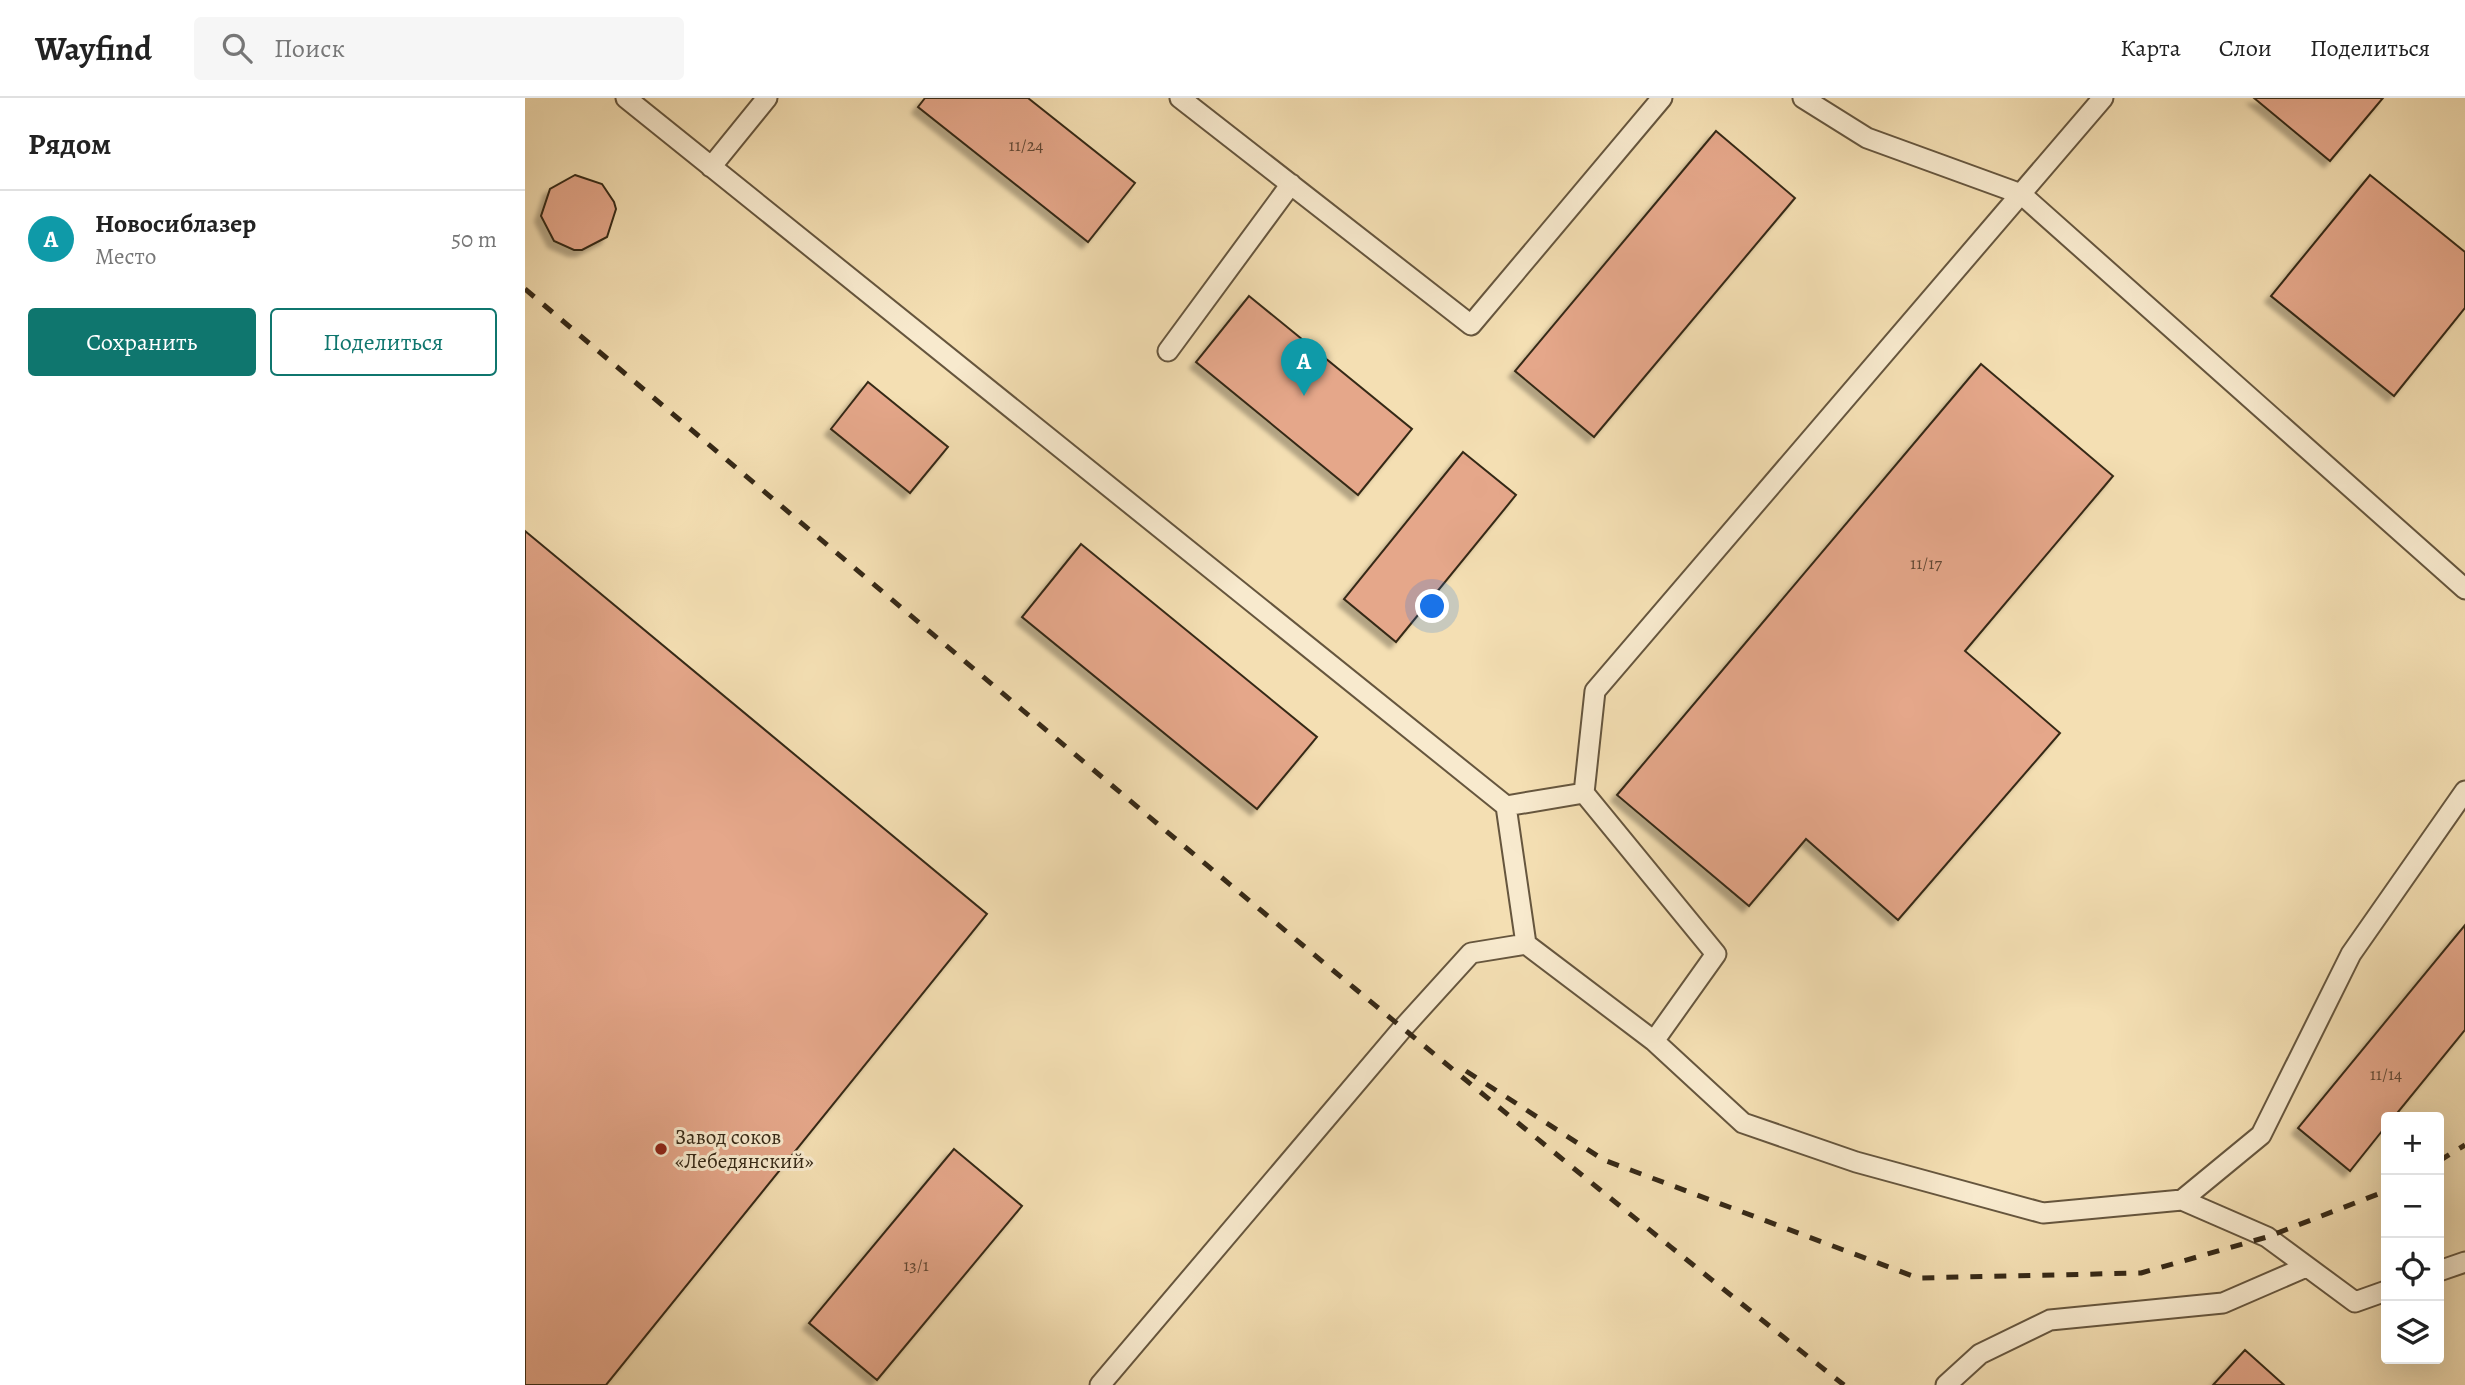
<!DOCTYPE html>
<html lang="ru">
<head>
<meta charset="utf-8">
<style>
	:root { --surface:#fff; --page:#f6f6f6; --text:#222; --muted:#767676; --line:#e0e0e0; --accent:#0f766e }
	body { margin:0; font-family:Alegreya,serif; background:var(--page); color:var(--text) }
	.controls { position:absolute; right:21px; bottom:21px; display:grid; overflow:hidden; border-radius:7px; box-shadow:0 7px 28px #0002 }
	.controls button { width:63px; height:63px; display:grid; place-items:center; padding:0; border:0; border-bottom:2px solid var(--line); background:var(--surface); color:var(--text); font:35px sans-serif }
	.you { position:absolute; left:908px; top:509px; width:24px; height:24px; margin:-18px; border:5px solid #fff; border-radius:50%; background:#1a73e8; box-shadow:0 0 0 10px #1a73e833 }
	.badge { display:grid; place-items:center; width:46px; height:46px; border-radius:50%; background:var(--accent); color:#fff; font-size:23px; font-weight:700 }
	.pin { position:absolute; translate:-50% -58px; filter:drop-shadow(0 2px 4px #0008) }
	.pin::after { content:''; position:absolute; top:37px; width:24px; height:21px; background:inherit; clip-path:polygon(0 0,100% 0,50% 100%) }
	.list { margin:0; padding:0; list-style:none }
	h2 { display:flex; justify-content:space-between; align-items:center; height:91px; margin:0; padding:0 28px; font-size:30px }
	h2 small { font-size:23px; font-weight:400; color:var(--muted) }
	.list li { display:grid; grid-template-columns:46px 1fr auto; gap:21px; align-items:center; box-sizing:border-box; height:98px; padding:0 28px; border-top:2px solid var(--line) }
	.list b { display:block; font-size:26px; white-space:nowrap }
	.list p { margin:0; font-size:23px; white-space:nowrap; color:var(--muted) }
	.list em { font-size:23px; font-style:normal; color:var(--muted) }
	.actions { display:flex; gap:14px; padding:21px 28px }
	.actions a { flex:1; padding:16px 0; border:2px solid var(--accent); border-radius:7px; text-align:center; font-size:24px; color:var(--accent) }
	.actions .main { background:var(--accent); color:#fff }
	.icon { flex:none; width:38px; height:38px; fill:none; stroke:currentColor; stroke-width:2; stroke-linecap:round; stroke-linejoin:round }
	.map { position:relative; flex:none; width:1940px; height:1287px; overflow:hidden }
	header { display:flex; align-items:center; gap:42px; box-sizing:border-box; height:98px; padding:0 35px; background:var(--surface); border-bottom:2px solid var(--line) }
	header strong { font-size:33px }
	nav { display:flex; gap:38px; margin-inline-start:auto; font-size:24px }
	.search { width:490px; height:63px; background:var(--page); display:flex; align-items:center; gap:18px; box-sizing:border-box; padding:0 24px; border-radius:7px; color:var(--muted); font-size:26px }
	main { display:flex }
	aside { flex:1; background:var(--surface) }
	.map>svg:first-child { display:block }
</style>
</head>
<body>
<header>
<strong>Wayfind</strong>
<div class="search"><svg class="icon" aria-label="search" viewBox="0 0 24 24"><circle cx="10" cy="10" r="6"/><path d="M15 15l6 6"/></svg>Поиск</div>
<nav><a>Карта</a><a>Слои</a><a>Поделиться</a></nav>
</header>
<main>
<aside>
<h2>Рядом<small></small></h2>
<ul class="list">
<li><span class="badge" style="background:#0f9aa8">A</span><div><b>Новосиблазер</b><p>Место</p></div><em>50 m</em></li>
</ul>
<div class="actions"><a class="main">Сохранить</a><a>Поделиться</a></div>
</aside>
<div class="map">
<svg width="1940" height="1287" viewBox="0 0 1940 1287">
	<defs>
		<filter id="shadow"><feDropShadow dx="-6" dy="6" stdDeviation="2" flood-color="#0004"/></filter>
	</defs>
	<rect width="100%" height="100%" fill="#f4dfb3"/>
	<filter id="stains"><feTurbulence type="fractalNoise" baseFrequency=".00286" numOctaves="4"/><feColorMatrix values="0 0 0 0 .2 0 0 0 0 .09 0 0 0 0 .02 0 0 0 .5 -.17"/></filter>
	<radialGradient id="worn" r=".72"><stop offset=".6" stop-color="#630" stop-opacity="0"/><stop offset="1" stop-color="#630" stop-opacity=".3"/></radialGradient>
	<path fill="#e5a78a" stroke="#362917" stroke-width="2" filter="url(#shadow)" d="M400,0H503L610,85L563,144L393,9Z
		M1729,0H1858L1805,63Z
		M1191,33L1270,100L1069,339L990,273Z
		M50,77L77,86L89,104L91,111L82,139L57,152H49L29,143L16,118L25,91Z
		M1845,77L1940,154V210L1869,298L1746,198Z
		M724,198L887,331L833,397L671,264Z
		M1456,266L1588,378L1440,553L1535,635L1373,822L1281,741L1224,808L1092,697Z
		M343,284L423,349L385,395L306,331Z
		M938,354L991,397L871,544L819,501Z
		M0,433L462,816L81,1287H0Z
		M556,446L792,639L732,711L497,519Z
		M1940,827V932L1869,1019H1861V1028L1825,1073L1773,1030Z
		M429,1051L497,1108L352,1282L284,1225Z
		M1720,1252L1759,1287H1688Z"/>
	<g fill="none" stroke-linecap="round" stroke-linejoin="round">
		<g stroke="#66563e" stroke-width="23">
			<path id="lane" d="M101,0L981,708L1001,846
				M655,0L946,227L1137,0
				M1278,0L1342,40L1496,96L1940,491
				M186,69L242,0
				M643,253L766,86
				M981,708L1059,695
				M1129,943L1191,856L1059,695L1070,593L1578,0
				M1657,1102L1736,1037L1826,856L1940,693
				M1914,1173L1940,1164
				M575,1287L877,931L946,855L1001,846L1129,943L1218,1025L1331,1064L1518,1115L1657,1102L1742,1139L1830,1204L1861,1193
				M1421,1287L1455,1256L1525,1222L1698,1205L1781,1169"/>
		</g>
		<use href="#lane" stroke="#f8eace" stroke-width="19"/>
		<path stroke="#362917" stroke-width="5" stroke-dasharray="12 12" stroke-linecap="butt" d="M0,191C437,560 870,933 1319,1287
			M941,973L1079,1062L1393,1180L1616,1175L1742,1139L1861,1093
			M1914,1063L1940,1047"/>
	</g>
	<circle fill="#8f2418" stroke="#f8eace" stroke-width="2.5" cx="136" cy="1051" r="7"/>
	<g text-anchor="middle" stroke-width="6" stroke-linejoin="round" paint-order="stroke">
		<g font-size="18" fill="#624834">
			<text x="501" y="53">11/24</text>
			<text x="1401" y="471">11/17</text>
			<text x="1861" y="982">11/14</text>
			<text x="391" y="1173">13/1</text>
		</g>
		<g font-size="21" fill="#362917" stroke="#f8eace" text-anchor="start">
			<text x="150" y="1046">Завод соков<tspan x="150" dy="24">«Лебедянский»</tspan></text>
		</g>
	</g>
	<rect width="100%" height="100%" filter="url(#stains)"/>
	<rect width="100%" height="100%" fill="url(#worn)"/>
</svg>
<div class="controls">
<button>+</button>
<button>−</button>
<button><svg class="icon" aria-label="locate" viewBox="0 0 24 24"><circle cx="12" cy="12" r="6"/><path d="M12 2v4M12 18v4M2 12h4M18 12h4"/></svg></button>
<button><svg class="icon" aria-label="layers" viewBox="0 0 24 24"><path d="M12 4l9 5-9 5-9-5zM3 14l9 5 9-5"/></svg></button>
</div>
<div class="you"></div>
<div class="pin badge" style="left:779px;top:298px;background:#0f9aa8">A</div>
</div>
</main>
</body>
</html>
